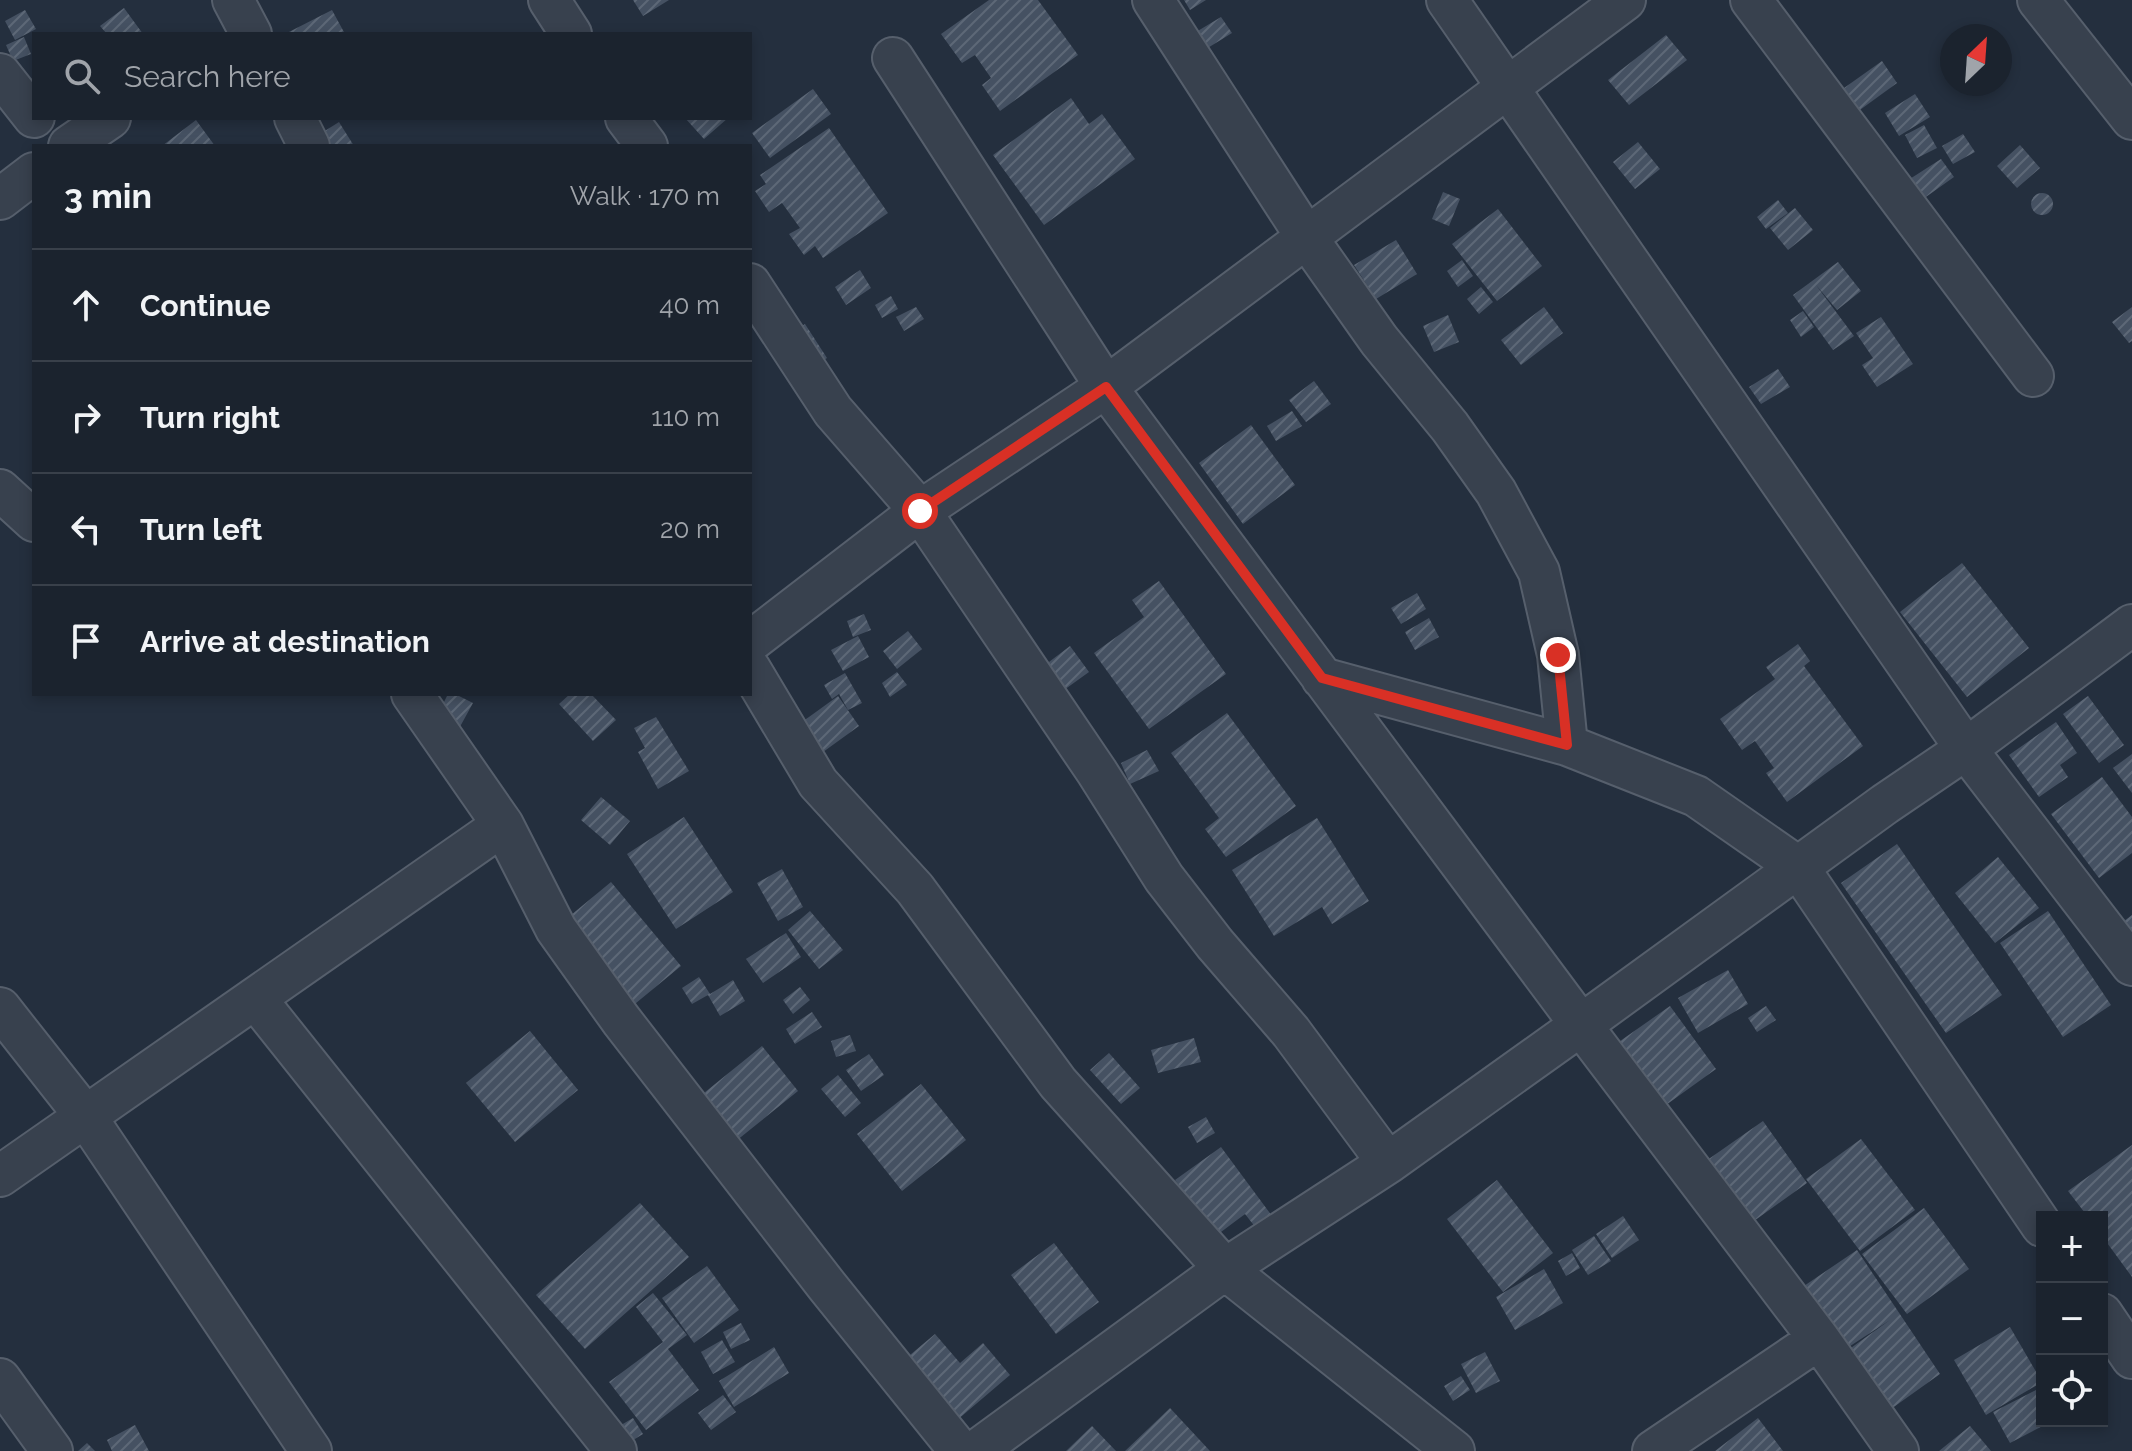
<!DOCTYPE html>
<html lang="en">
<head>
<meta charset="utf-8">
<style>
	:root { --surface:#1b232e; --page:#282f3a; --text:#f1f3f6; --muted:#a0a4aa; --line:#39404a }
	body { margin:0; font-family:Raleway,sans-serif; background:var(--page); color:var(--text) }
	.controls { position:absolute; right:24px; bottom:24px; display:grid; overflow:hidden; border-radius:0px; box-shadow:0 4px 12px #0003 }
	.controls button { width:72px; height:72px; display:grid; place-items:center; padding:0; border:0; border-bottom:2px solid var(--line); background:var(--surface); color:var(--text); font:40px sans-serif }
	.compass { position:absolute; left:1940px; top:24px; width:72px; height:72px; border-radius:50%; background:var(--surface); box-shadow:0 4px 12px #0003; rotate:25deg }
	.stop { position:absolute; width:24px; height:24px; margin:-18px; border:6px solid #d93025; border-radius:50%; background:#fff }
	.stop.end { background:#d93025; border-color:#fff; box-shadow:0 2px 8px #0008 }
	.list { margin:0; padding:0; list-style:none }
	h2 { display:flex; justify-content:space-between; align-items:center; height:104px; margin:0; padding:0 32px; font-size:34px }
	h2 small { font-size:26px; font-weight:400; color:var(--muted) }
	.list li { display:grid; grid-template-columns:52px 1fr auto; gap:24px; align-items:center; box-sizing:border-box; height:112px; padding:0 32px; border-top:2px solid var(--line) }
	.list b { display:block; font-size:30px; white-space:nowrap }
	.list em { font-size:26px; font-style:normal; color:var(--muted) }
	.icon { flex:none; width:44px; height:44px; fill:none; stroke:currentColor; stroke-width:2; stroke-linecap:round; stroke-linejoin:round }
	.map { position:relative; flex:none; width:2132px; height:1451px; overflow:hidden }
	.search { position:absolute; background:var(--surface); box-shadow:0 4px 12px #0003; left:32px; top:32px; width:720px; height:88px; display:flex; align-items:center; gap:20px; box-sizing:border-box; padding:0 28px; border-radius:0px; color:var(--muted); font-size:30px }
	.panel { position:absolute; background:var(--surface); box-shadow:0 4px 12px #0003; left:32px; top:144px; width:720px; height:552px; border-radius:0px }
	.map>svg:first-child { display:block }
</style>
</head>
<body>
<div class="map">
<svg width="2132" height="1451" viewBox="0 0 2132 1451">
	<defs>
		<pattern id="building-hatch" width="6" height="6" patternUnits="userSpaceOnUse" patternTransform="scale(2)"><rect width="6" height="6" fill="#455162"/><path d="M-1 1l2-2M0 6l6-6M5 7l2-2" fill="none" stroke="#5d6877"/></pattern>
	</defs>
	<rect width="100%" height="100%" fill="#242f3e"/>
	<path fill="url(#building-hatch)" d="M633,0H669L643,16Z
		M989,0H1038L1078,55L1000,111L982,85L991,78L975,55L962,63L941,34Z
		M1184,0H1206L1190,10Z
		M124,8L143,34H107L100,26Z
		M25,10L36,29L15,40L5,21Z
		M332,10L345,34H285Z
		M1221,17L1232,33L1206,49L1196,32Z
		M1666,35L1687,60L1629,105L1608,80Z
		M24,37L31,54L13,61L6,45Z
		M1882,61L1897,83L1853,115L1837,93Z
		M813,89L831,114L770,158L752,133Z
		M1915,94L1930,117L1899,136L1885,113Z
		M1071,98L1089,124L1102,114L1135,159L1044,225L993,155Z
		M685,118H728L704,139Z
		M196,120L215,146H162Z
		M339,122L354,146H313L309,141Z
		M1924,125L1937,148L1917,158L1905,135Z
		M829,128L888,213L823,258L815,246L804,255L789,234L800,228L782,203L769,212L755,191L766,184L760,175Z
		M1963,134L1975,152L1953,164L1942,146Z
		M1638,142L1660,169L1635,189L1613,162Z
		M2020,145L2040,168L2017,188L1997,166Z
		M1941,159L1954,177L1916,204L1902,184Z
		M1443,192L1460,199L1449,226L1432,219Z
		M2031 204a11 11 0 1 1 22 0a11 11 0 1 1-22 0Z
		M1778,200L1788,213L1766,229L1757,217Z
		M1795,208L1813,230L1788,250L1770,228Z
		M1498,209L1542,266L1497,301L1452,244Z
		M1396,240L1417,274L1376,299L1354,265Z
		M1462,260L1473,276L1458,287L1447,271Z
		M1838,262L1861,291L1837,310L1816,285L1854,336L1833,350L1793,295Z
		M860,270L871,288L846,305L835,287Z
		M1481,287L1493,302L1479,314L1467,299Z
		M891,296L898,309L882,318L875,305Z
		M916,307L924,319L904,331L896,317Z
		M1544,307L1563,333L1521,365L1501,340Z
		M2132,307V341L2129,343L2112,322Z
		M1803,311L1814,327L1801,337L1790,320Z
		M1448,315L1459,342L1434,352L1423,326Z
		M1881,317L1913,364L1877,387L1862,365L1873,358L1856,333Z
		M805,324L827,358L812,368L790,334Z
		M1778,369L1790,387L1761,404L1749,387Z
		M1314,381L1331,404L1306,422L1289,400Z
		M1292,411L1302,426L1276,441L1267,426Z
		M1251,425L1295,485L1243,524L1199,463Z
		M1962,563L2029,648L1967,697L1900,612Z
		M1159,581L1226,674L1149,729L1094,653L1144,617L1132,600Z
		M1417,593L1426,609L1401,624L1391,608Z
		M864,614L871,630L853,637L847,621Z
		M1429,618L1439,637L1415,650L1405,632Z
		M908,631L922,649L897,669L883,651Z
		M858,636L869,657L843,671L831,650Z
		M1798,644L1810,661L1804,666L1863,746L1787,802L1766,773L1774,768L1755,741L1742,750L1720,719L1775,679L1766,667Z
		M1070,646L1089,672L1064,690L1045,665Z
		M897,672L907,685L890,697L882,683Z
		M845,673L862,703L848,710L839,694L832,699L824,685Z
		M448,694H455L473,703L456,734L434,722Z
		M570,694H591L616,720L593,741L559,704Z
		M838,696L859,726L812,760L791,730Z
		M2088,696L2124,745L2099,763L2063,714Z
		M1227,713L1296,806L1226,857L1205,829L1219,818L1171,753Z
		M656,717L689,771L658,789L638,752L645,748L634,728Z
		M2056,722L2077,753L2060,765L2068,777L2039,797L2009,755Z
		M1147,750L1159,771L1130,784L1121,763Z
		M2132,754V793L2113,768Z
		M2102,777L2132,817V853L2099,878L2051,814Z
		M601,797L630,821L610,845L581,820Z
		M684,817L733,892L676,929L627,854Z
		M1317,818L1369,901L1332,924L1322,907L1274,936L1232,870Z
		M1897,844L2002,995L1946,1033L1841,883Z
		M1998,857L2039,908L1995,943L1955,893Z
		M782,869L803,907L778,921L757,883Z
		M611,882L681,966L630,1008L559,925Z
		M810,911L843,950L819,969L788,930Z
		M2048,911L2111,1005L2063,1037L2000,943Z
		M2132,915V941L2120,924Z
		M786,933L801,957L763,983L746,959Z
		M1728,970L1748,1004L1698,1033L1678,998Z
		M699,977L710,994L733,980L745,1001L720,1016L708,995L692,1004L682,988Z
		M800,987L810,1000L793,1014L783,1000Z
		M1670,1006L1716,1069L1659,1110L1613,1046Z
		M1766,1006L1776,1020L1757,1032L1748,1018Z
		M812,1012L822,1027L795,1044L786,1029Z
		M530,1031L578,1090L515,1142L466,1083Z
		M850,1035L856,1051L836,1057L831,1041Z
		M1194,1038L1201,1062L1158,1073L1151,1050Z
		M762,1046L798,1091L736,1141L699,1097Z
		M1109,1053L1140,1088L1121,1104L1090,1070Z
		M869,1054L884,1075L861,1091L846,1070Z
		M838,1075L861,1103L845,1117L821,1089Z
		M921,1084L966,1140L902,1191L857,1134Z
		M1206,1117L1215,1133L1197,1143L1188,1127Z
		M1763,1121L1807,1183L1747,1226L1703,1163Z
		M1861,1139L1915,1210L1860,1251L1806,1179Z
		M2132,1145V1277L2102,1236V1217H2088L2068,1191Z
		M1221,1147L1272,1216L1256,1228L1245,1214L1217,1235L1175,1180Z
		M1497,1180L1553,1253L1503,1292L1447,1219Z
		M640,1203L689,1257L585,1349L536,1295Z
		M1924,1208L1969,1269L1907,1314L1862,1254Z
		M1623,1216L1639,1240L1612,1258L1596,1234Z
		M1594,1236L1611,1261L1588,1275L1572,1250Z
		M1054,1243L1099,1302L1056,1334L1011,1275Z
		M1857,1250L1940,1374L1884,1414L1841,1355L1890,1320L1841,1352L1798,1290Z
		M1572,1253L1580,1268L1566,1276L1558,1261Z
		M707,1266L739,1310L694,1343L662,1298Z
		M1544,1269L1563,1303L1515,1330L1496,1297Z
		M653,1293L687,1335L668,1349L699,1390L646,1430L609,1382L663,1342L636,1307Z
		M741,1323L750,1340L731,1349L723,1332Z
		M2010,1327L2042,1382L1986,1415L1954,1360Z
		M935,1334L960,1363L983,1343L1010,1375L956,1421L904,1360Z
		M722,1340L735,1362L713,1374L701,1352Z
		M774,1347L789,1373L734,1407L719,1381Z
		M1485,1352L1500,1381L1476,1393L1461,1364Z
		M1461,1376L1470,1390L1453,1401L1444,1386Z
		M2042,1387V1421H2052L2010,1443L1993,1412Z
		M723,1395L736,1412L711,1430L698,1413Z
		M1170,1408L1210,1451H1125Z
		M633,1418L643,1434L625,1445L616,1428Z
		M1758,1418L1783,1451H1715Z
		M135,1425L149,1451H112L107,1440Z
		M1092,1426L1116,1451H1066Z
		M1970,1426L1991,1451H1939Z
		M87,1443L95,1451H78Z"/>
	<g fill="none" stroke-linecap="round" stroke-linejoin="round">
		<g stroke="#565f6c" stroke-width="44">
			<path id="minor" d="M233,0L251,34
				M549,0L571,34
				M1153,0L1307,238L1379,340L1450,427L1496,492L1539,572L1558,655L1567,745
				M1447,0L1966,749L2132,965
				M1751,0L2033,376
				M2038,0L2132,119
				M893,58L1106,387L1581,1025L1819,1339L1898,1451
				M0,74L34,117
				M295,118L309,146
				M626,118L647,146
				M69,146L110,118
				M0,199L34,173
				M750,284L833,411L920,511L1097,772L1164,878L1215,944L1291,1032L1388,1163
				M0,490L34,521
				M750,642L920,511L1106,387L1625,0
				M750,669L818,783L915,889L1058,1083L1225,1269L1454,1451
				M1322,678L1567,745L1696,796L1798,867L2042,1226
				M412,694L503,825L556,929L621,1020L827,1286L960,1451
				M255,998L616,1451
				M0,1008L86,1117L311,1451
				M0,1176L503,825
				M2102,1314L2132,1358
				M0,1379L52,1451
				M976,1451L1225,1269L1388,1163L1581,1025L1885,804L1966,749L2132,625
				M1653,1451L1819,1339"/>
		</g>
		<use href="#minor" stroke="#38414e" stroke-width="40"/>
	</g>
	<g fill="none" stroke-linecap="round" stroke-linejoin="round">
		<path stroke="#d93025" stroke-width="10" d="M920,511L1106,387L1322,678L1567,745L1558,655"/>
	</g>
</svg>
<div class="controls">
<button>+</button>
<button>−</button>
<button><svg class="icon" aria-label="locate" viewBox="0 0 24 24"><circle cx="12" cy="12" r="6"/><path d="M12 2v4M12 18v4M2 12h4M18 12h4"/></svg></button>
</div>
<svg class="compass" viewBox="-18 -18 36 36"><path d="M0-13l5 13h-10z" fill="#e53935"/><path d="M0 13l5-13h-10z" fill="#a0a4aa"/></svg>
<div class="stop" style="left:920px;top:511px"></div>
<div class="stop end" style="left:1558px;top:655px"></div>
<div class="search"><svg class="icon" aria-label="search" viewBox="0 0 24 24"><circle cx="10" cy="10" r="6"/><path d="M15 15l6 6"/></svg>Search here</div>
<section class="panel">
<h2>3 min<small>Walk · 170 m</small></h2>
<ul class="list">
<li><svg class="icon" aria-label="ahead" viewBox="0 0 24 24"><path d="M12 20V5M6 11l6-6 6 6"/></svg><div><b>Continue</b></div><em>40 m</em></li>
<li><svg class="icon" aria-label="right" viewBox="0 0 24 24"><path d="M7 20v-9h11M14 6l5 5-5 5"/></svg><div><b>Turn right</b></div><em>110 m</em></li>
<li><svg class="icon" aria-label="left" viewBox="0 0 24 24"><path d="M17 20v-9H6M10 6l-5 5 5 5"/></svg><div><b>Turn left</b></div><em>20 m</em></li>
<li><svg class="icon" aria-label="arrive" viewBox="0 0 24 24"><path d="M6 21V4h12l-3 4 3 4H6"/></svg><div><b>Arrive at destination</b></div></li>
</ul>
</section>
</div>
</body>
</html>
